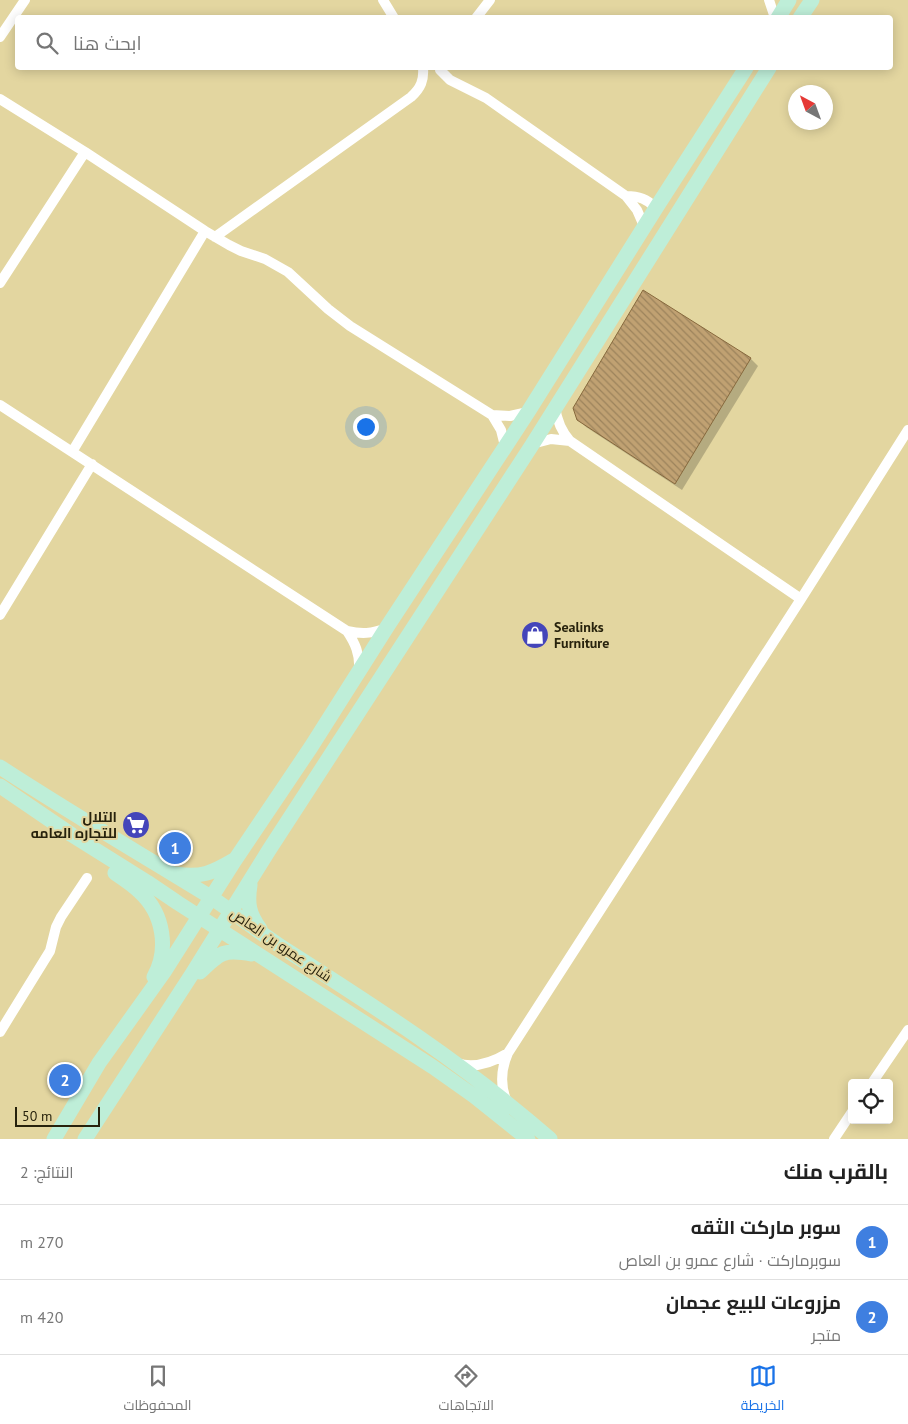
<!DOCTYPE html>
<html lang="ar">
<head>
<meta charset="utf-8">
<style>
	:root { --surface:#fff; --page:#f2f2f2; --text:#222; --muted:#767676; --line:#e0e0e0; --accent:#1a73e8 }
	body { margin:0; font-family:"PT Sans",Cairo,sans-serif; background:var(--page); color:var(--text); direction:rtl }
	.controls { position:absolute; right:15px; bottom:15px; display:grid; overflow:hidden; border-radius:5px; box-shadow:0 2px 12px #0003 }
	.controls button { width:45px; height:45px; display:grid; place-items:center; padding:0; border:0; border-bottom:1px solid var(--line); background:var(--surface); color:var(--text); font:25px sans-serif }
	.compass { position:absolute; left:788px; top:85px; width:45px; height:45px; border-radius:50%; background:var(--surface); box-shadow:0 2px 12px #0003; rotate:319deg }
	.scale { position:absolute; left:15px; bottom:12px; width:85px; box-sizing:border-box; padding-left:5px; border:2px solid #27220c; border-top:0; font-size:14px; line-height:18px; white-space:nowrap; color:#27220c; -webkit-text-stroke:4px #e3d6a0; paint-order:stroke }
	.you { position:absolute; left:365px; top:426px; width:18px; height:18px; margin:-12px; border:4px solid #fff; border-radius:50%; background:#1a73e8; box-shadow:0 0 0 8px #1a73e833 }
	.badge { display:grid; place-items:center; width:32px; height:32px; border-radius:50%; background:var(--accent); color:#fff; font-size:16px; font-weight:700 }
	.pin { position:absolute; translate:-50% -50%; border:2px solid #fff; box-shadow:0 1px 5px #0006 }
	.list { margin:0; padding:0; list-style:none }
	h2 { display:flex; justify-content:space-between; align-items:center; height:65px; margin:0; padding:0 20px; font-size:21px }
	h2 small { font-size:16px; font-weight:400; color:var(--muted) }
	.list li { display:grid; grid-template-columns:32px 1fr auto; gap:15px; align-items:center; box-sizing:border-box; height:75px; padding:0 20px; border-top:1px solid var(--line) }
	.list b { display:block; font-size:19px; white-space:nowrap }
	.list p { margin:0; font-size:16px; white-space:nowrap; color:var(--muted) }
	.list em { font-size:16px; font-style:normal; color:var(--muted) }
	.icon { flex:none; width:28px; height:28px; fill:none; stroke:currentColor; stroke-width:2; stroke-linecap:round; stroke-linejoin:round }
	.map { position:relative; flex:none; width:908px; height:1139px; overflow:hidden; direction:ltr }
	.search { position:absolute; background:var(--surface); box-shadow:0 2px 12px #0003; left:15px; right:15px; top:15px; height:55px; display:flex; align-items:center; gap:12px; box-sizing:border-box; padding:0 18px; border-radius:5px; color:var(--muted); font-size:19px }
	.sheet { height:215px; background:var(--surface) }
	nav { display:flex; justify-content:space-around; align-items:center; box-sizing:border-box; height:70px; border-top:1px solid var(--line); background:var(--surface); font-size:14px; color:var(--muted) }
	nav a { display:grid; justify-items:center; gap:2px }
	nav .on { color:var(--accent) }
	.map>svg:first-child { display:block }
</style>
</head>
<body>
<div class="map">
<svg width="908" height="1139" viewBox="0 0 908 1139">
	<defs>
		<pattern id="building-back-hatch" width="6" height="6" patternUnits="userSpaceOnUse" patternTransform="scale(1.25)"><rect width="6" height="6" fill="#c0a172"/><path d="M-1 5l2 2M0 0l6 6M5-1l2 2" fill="none" stroke="#9c835c"/></pattern>
	</defs>
	<rect width="100%" height="100%" fill="#e3d6a0"/>
	<path fill="#0003" d="M644,292L751,359L758,366L682,490L586,427L578,419Z"/>
	<path fill="url(#building-back-hatch)" stroke="#87693d" d="M643,290L751,358L675,484L577,420L573,408Z"/>
	<g fill="none" stroke-linecap="round" stroke-linejoin="round">
		<path stroke="#fff" stroke-width="10" d="M383,0L394,18
			M769,0L775,18
			M476,18L490,0
			M0,37L25,0
			M440,68V70L450,80L486,98L626,196L637,210L644,226
			M0,99L85,152L205,231L229,245L241,251L265,259L288,272L328,309L350,326L492,415L501,430L505,446
			M626,196C639,196 647,199 656,208
			M215,237L411,97C421,88 424,80 423,68
			M0,283L85,152
			M0,405L347,631C361,634 372,634 386,628
			M555,407C557,421 561,431 570,441L801,599
			M492,415L510,416L528,412
			M532,444L551,439L570,441
			M72,452L205,231
			M0,615L92,464
			M347,631C355,643 360,654 359,669
			M0,1032L50,951L56,927L61,917L87,878
			M457,1063C475,1069 493,1062 508,1053
			M872,1083L908,1030
			M507,1102C500,1086 501,1069 508,1053L801,599L908,430
			M834,1139L852,1112"/>
		<path stroke="#beeed8" stroke-width="15" d="M778,18L789,0
			M800,18L812,0
			M0,767C69,812 139,853 209,896C233,912 256,930 280,946C374,1006 466,1065 550,1139
			M0,786L72,835L147,882L178,903L433,1067L474,1096L528,1139
			M115,873C124,879 133,885 140,892C164,914 169,950 154,977
			M176,874C201,878 212,873 234,860
			M250,885C247,904 249,914 260,929
			M200,972C220,952 224,949 252,954
			M54,1139L99,1063L164,972L235,860L311,747L387,627L528,412L656,208L746,68
			M85,1139L192,974L269,850L532,445L769,68"/>
	</g>
	<defs>
		<g id="shop-disc" transform="scale(1.4375)"><circle r="9.5" fill="#4445ba" stroke="#e3d6a0"/><path d="M-5-2.5h2.3a2.7 3.5 0 0 1 5.4 0H5L5.5 6h-11ZM-1.5-2.5h3a1.5 2.3 0 0 0-3 0Z" fill="#fff"/></g>
		<g id="supermarket-disc" transform="scale(1.4375)"><circle r="9.5" fill="#4445ba" stroke="#e3d6a0"/><path d="M-6-5.5h2.5l.6 2H6L4.5 2H-2.5L-4.4-4H-6ZM-1.5 3.2a1.3 1.3 0 1 0 .1 0ZM3 3.2a1.3 1.3 0 1 0 .1 0Z" fill="#fff"/></g>
	</defs>
	<g fill-rule="evenodd">
		<use href="#shop-disc" x="535" y="635"/>
		<use href="#supermarket-disc" x="136" y="825"/>
	</g>
	<g text-anchor="middle" stroke-width="4" stroke-linejoin="round" paint-order="stroke">
		<g font-size="14" font-weight="bold" fill="#27220c" stroke="#e3d6a0" text-anchor="start">
			<text x="554" y="632">Sealinks<tspan x="554" dy="16">Furniture</tspan></text>
			<text x="117" y="822" text-anchor="end">التلال<tspan x="117" dy="16">للتجاره العامه</tspan></text>
		</g>
		<g font-size="14" fill="#27220c" stroke="#e3d6a0">
			<text transform="translate(281 945) rotate(34)" y="5">شارع عمرو بن العاص</text>
		</g>
	</g>
</svg>
<div class="controls">
<button><svg class="icon" aria-label="locate" viewBox="0 0 24 24"><circle cx="12" cy="12" r="6"/><path d="M12 2v4M12 18v4M2 12h4M18 12h4"/></svg></button>
</div>
<svg class="compass" viewBox="-18 -18 36 36"><path d="M0-13l5 13h-10z" fill="#e53935"/><path d="M0 13l5-13h-10z" fill="#767676"/></svg>
<div class="scale">50 m</div>
<div class="you"></div>
<div class="pin badge" style="left:175px;top:848px;background:#3f7fe0">1</div>
<div class="pin badge" style="left:65px;top:1080px;background:#3f7fe0">2</div>
<div class="search"><svg class="icon" aria-label="search" viewBox="0 0 24 24"><circle cx="10" cy="10" r="6"/><path d="M15 15l6 6"/></svg>ابحث هنا</div>
</div>
<section class="sheet">
<h2>بالقرب منك<small>النتائج: 2</small></h2>
<ul class="list">
<li><span class="badge" style="background:#3f7fe0">1</span><div><b>سوبر ماركت الثقه</b><p>سوبرماركت · شارع عمرو بن العاص</p></div><em>270 m</em></li>
<li><span class="badge" style="background:#3f7fe0">2</span><div><b>مزروعات للبيع عجمان</b><p>متجر</p></div><em>420 m</em></li>
</ul>
</section>
<nav>
<a class="on"><svg class="icon" aria-label="map" viewBox="0 0 24 24"><path d="M3 6l6-2 6 2 6-2v14l-6 2-6-2-6 2zM9 4v14M15 6v14"/></svg>الخريطة</a>
<a><svg class="icon" aria-label="directions" viewBox="0 0 24 24"><path d="M12 3l9 9-9 9-9-9zM9 14v-3h6M13 9l2 2-2 2"/></svg>الاتجاهات</a>
<a><svg class="icon" aria-label="saved" viewBox="0 0 24 24"><path d="M7 4h10v16l-5-4-5 4z"/></svg>المحفوظات</a>
</nav>
</body>
</html>
